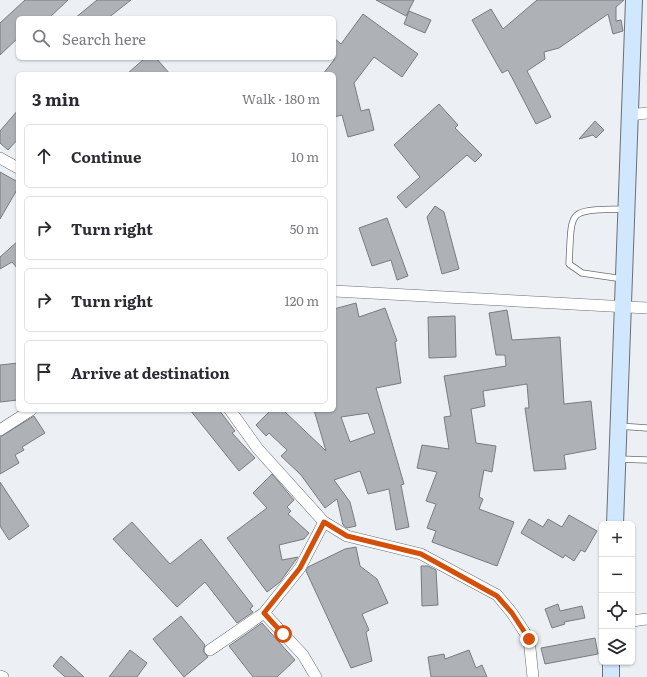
<!DOCTYPE html>
<html lang="en">
<head>
<meta charset="utf-8">
<style>
	:root { --surface:#fff; --page:#f2f2f3; --text:#2b2b33; --muted:#7c7c81; --line:#e1e1e2 }
	body { margin:0; font-family:Literata,serif; background:var(--page); color:var(--text) }
	.controls { position:absolute; right:12px; bottom:12px; display:grid; overflow:hidden; border-radius:6px; box-shadow:0 1px 3px #0004 }
	.controls button { width:36px; height:36px; display:grid; place-items:center; padding:0; border:0; border-bottom:1px solid var(--line); background:var(--surface); color:var(--text); font:20px sans-serif }
	.stop { position:absolute; width:12px; height:12px; margin:-9px; border:3px solid #d44f09; border-radius:50%; background:#fff }
	.stop.end { background:#d44f09; border-color:#fff; box-shadow:0 1px 4px #0008 }
	.list { margin:0; padding:0; list-style:none }
	h2 { display:flex; justify-content:space-between; align-items:center; height:52px; margin:0; padding:0 16px; font-size:17px }
	h2 small { font-size:13px; font-weight:400; color:var(--muted) }
	.list li { display:grid; grid-template-columns:26px 1fr auto; gap:12px; align-items:center; box-sizing:border-box; height:64px; margin:0 8px 8px; padding:0 8px; border:1px solid var(--line); border-radius:6px }
	.list b { display:block; font-size:15px; white-space:nowrap }
	.list em { font-size:13px; font-style:normal; color:var(--muted) }
	.icon { flex:none; width:22px; height:22px; fill:none; stroke:currentColor; stroke-width:2; stroke-linecap:round; stroke-linejoin:round }
	.map { position:relative; flex:none; width:647px; height:677px; overflow:hidden }
	.search { position:absolute; background:var(--surface); box-shadow:0 1px 3px #0004; left:16px; top:16px; width:320px; height:44px; display:flex; align-items:center; gap:10px; box-sizing:border-box; padding:0 14px; border-radius:6px; color:var(--muted); font-size:15px }
	.panel { position:absolute; background:var(--surface); box-shadow:0 1px 3px #0004; left:16px; top:72px; width:320px; height:340px; border-radius:6px }
	.map>svg:first-child { display:block }
</style>
</head>
<body>
<div class="map">
<svg width="647" height="677" viewBox="0 0 647 677">
	<rect width="100%" height="100%" fill="#ecf0f4"/>
	<path fill="#aeb2b6" stroke="#787c80" fill-rule="evenodd" d="M25,0H68L49,18H18V38L0,55V23Z
		M97,0H131L108,18H75Z
		M376,0H414L406,16Z
		M537,0H624L616,7V21L621,20L623,31L613,34L608,14L559,48L544,52L545,59L527,71L551,117L536,124L508,70L502,73L472,20L491,9L503,29Z
		M409,11L431,20L425,33L404,24Z
		M363,14L418,54L402,77L374,57L354,83L361,111L369,109L374,130L348,137L342,115L334,117V74H323L334,60V38L341,44Z
		M145,58H156L170,74H127Z
		M439,104L458,125L455,128L482,155L475,162L467,155L406,208L397,197L420,177L394,145Z
		M18,110V139L8,150L0,143V131Z
		M595,121L604,130L596,138L593,135L579,139Z
		M0,172L18,182V188L0,219Z
		M435,206L444,212L459,269L442,274L427,217Z
		M387,218L408,276L397,280L391,260L372,266L359,228Z
		M18,241V269L12,262L0,269V257Z
		M356,303L359,317L385,308L397,341L395,342L401,383L376,388L404,484L401,485L409,527L396,530L389,489L368,494L360,471L334,480L350,502L356,526L347,528L343,525L337,499L325,508L301,475L281,456L287,450L269,433L266,436L256,425L271,410H283L326,451L314,410H334V309ZM368,413L375,433L350,442L341,417Z
		M507,310L512,340L560,337L564,404L591,401L596,449L564,455L566,469L534,471L525,408H529L527,384L483,391L485,406L471,409L476,443L496,446L492,472L484,470L479,497L483,499L479,509L514,522L497,566L432,542L436,531L427,528L436,504L426,501L437,472L417,468L422,445L449,449L444,417L451,416L444,376L506,366L505,355H496L489,313Z
		M455,316L456,357L429,358L428,317Z
		M18,363V400L0,402V365Z
		M190,410H219L235,431L232,433L255,458L239,471Z
		M34,416L45,433L22,447L24,450L15,455L19,463L0,474V437Z
		M272,474L294,500L287,507L291,511L288,514L309,533L304,539L279,545L282,560L298,557L280,582L267,592L227,538L267,508L253,493Z
		M0,482L29,526L9,540L0,526Z
		M569,515L597,531L585,552L581,550L574,561L565,555L563,558L521,533L529,519L543,527L548,519L562,527Z
		M132,522L170,564L201,539L253,606L250,609L253,612L237,623L205,582L177,607L113,539Z
		M356,547L360,566L377,579L388,603L362,614L369,630L366,632L372,661L351,668L306,571L308,567L345,549Z
		M421,566H428L436,570L438,605L422,606Z
		M558,604L560,611L582,606L585,618L564,622L565,624L552,628L545,609Z
		M181,616L205,645L203,651L208,657L184,677L153,639Z
		M262,623L295,660L277,677H253L229,646Z
		M595,638L598,654L545,664L541,648Z
		M130,650L147,663L137,677H109Z
		M469,650L476,668L482,665L487,677H431L428,657L444,654L445,659Z
		M61,656L84,677H65L53,666Z"/>
	<g fill="none" stroke-linecap="round" stroke-linejoin="round">
		<g stroke="#6b6f73" stroke-width="7">
			<path id="lane" d="M623,279L582,273L569,264C572,206 567,211 625,209
				M619,426L647,428
				M618,459L647,460"/>
		</g>
		<g stroke="#6b6f73" stroke-width="12">
			<path id="street" d="M630,115L647,113
				M0,158L18,168
				M334,291L647,308
				M230,410L258,449L324,522L347,536L421,554L497,595L512,613L529,639L533,677
				M0,430L31,410
				M264,613L303,655L316,677
				M632,621L647,619
				M210,650L264,613L300,568L324,522
				M0,676L3,677"/>
		</g>
		<g stroke="#6b6f73" stroke-width="18">
			<path id="secondary" d="M615,524L634,0
				M611,677V662"/>
		</g>
		<use href="#lane" stroke="#fff" stroke-width="5.5"/>
		<use href="#street" stroke="#fff" stroke-width="11"/>
		<use href="#secondary" stroke="#d1e7fe" stroke-width="16"/>
	</g>
	<g fill="none" stroke-linecap="round" stroke-linejoin="round">
		<path stroke="#d44f09" stroke-width="5" d="M283,634L264,613L300,568L324,522L347,536L421,554L497,596L512,613L529,639"/>
	</g>
</svg>
<div class="controls">
<button>+</button>
<button>−</button>
<button><svg class="icon" aria-label="locate" viewBox="0 0 24 24"><circle cx="12" cy="12" r="6"/><path d="M12 2v4M12 18v4M2 12h4M18 12h4"/></svg></button>
<button><svg class="icon" aria-label="layers" viewBox="0 0 24 24"><path d="M12 4l9 5-9 5-9-5zM3 14l9 5 9-5"/></svg></button>
</div>
<div class="stop" style="left:283px;top:634px"></div>
<div class="stop end" style="left:529px;top:639px"></div>
<div class="search"><svg class="icon" aria-label="search" viewBox="0 0 24 24"><circle cx="10" cy="10" r="6"/><path d="M15 15l6 6"/></svg>Search here</div>
<section class="panel">
<h2>3 min<small>Walk · 180 m</small></h2>
<ul class="list">
<li><svg class="icon" aria-label="ahead" viewBox="0 0 24 24"><path d="M12 20V5M6 11l6-6 6 6"/></svg><div><b>Continue</b></div><em>10 m</em></li>
<li><svg class="icon" aria-label="right" viewBox="0 0 24 24"><path d="M7 20v-9h11M14 6l5 5-5 5"/></svg><div><b>Turn right</b></div><em>50 m</em></li>
<li><svg class="icon" aria-label="right" viewBox="0 0 24 24"><path d="M7 20v-9h11M14 6l5 5-5 5"/></svg><div><b>Turn right</b></div><em>120 m</em></li>
<li><svg class="icon" aria-label="arrive" viewBox="0 0 24 24"><path d="M6 21V4h12l-3 4 3 4H6"/></svg><div><b>Arrive at destination</b></div></li>
</ul>
</section>
</div>
</body>
</html>
